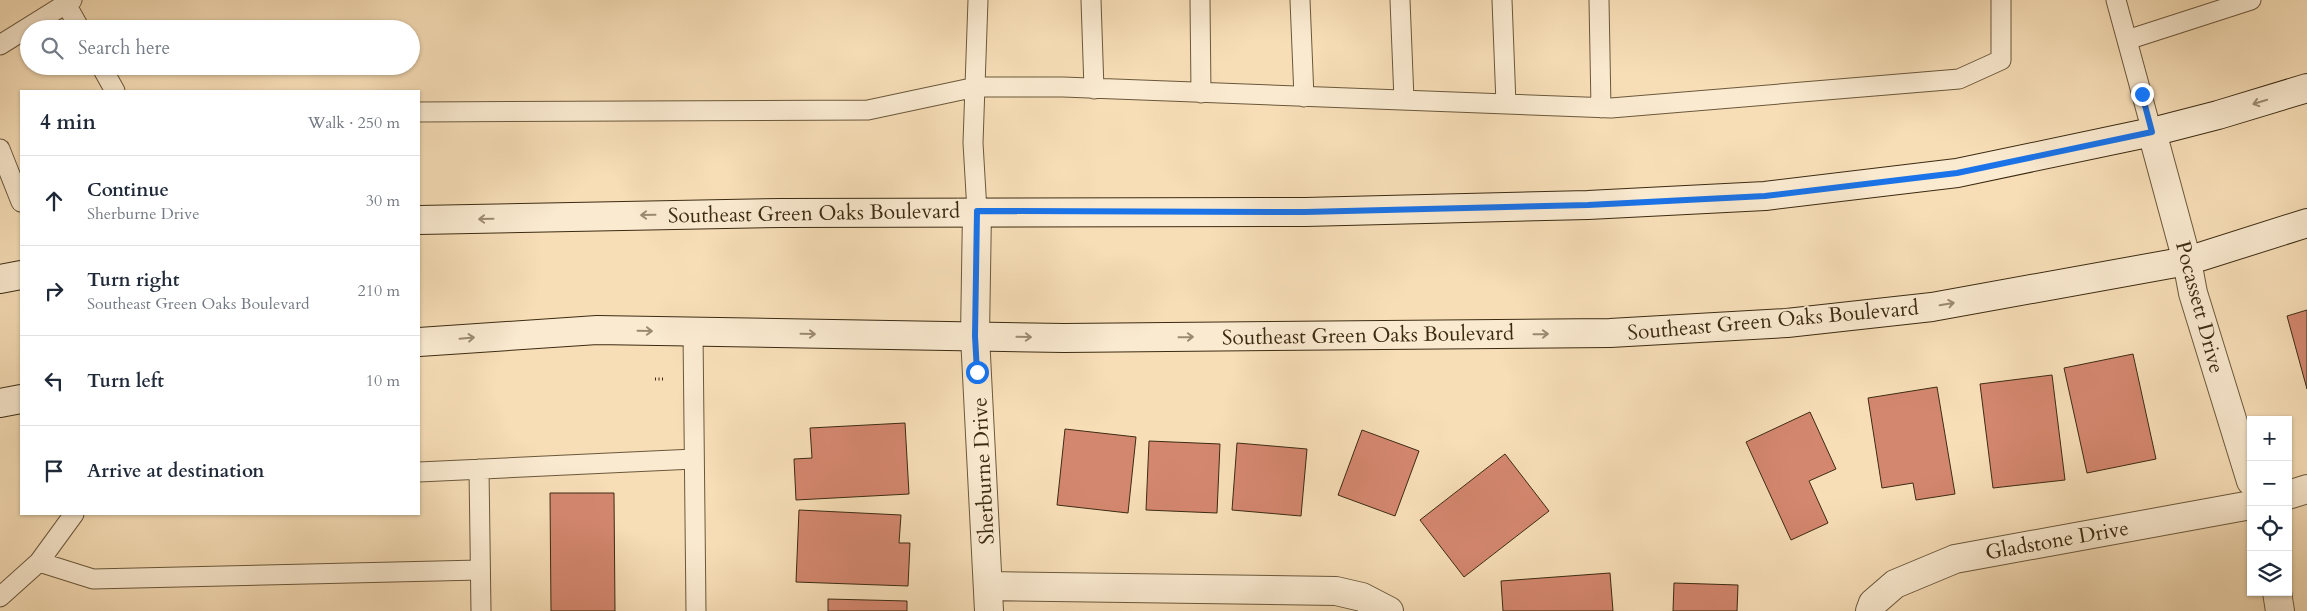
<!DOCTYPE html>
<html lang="en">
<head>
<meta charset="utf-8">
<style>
	:root { --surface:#fff; --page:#f6f6f7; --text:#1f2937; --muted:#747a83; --line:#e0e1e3 }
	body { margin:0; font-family:Cardo,serif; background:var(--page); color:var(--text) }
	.controls { position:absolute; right:15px; bottom:15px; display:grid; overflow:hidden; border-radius:0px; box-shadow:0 1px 4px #0004 }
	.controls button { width:45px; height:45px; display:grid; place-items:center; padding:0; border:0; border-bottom:1px solid var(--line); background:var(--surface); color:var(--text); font:25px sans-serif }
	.stop { position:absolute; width:15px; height:15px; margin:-11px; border:4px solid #1a73e8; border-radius:50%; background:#fff }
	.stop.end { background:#1a73e8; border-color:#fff; box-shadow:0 1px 5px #0008 }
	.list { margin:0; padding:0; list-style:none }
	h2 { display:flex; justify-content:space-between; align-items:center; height:65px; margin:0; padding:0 20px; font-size:21px }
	h2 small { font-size:16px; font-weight:400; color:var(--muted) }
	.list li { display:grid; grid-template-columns:32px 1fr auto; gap:15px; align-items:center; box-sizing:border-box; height:90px; padding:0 20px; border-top:1px solid var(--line) }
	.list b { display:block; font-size:19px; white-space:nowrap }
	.list p { margin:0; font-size:16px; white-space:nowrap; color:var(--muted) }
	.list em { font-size:16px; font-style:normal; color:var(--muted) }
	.icon { flex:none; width:28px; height:28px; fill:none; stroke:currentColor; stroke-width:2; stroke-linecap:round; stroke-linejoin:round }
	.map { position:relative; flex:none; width:2307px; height:611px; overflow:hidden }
	.search { position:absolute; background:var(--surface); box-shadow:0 1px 4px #0004; left:20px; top:20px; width:400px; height:55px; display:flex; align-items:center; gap:12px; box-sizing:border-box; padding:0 18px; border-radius:28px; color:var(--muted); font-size:19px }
	.panel { position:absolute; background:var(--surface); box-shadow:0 1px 4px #0004; left:20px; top:90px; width:400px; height:425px; border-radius:0px }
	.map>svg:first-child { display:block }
</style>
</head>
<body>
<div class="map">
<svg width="2307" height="611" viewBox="0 0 2307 611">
	<rect width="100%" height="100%" fill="#f7deb7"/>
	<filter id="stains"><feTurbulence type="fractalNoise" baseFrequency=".004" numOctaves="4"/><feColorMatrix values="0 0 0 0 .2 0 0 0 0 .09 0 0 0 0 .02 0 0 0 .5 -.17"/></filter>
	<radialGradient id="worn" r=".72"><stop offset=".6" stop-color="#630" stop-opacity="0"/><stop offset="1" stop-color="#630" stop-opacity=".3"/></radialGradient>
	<path fill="#d4876f" stroke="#3c2b12" d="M2307,310V389L2287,316Z
		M2133,354L2156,459L2087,473L2064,368Z
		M2052,375L2065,480L1993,488L1980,384Z
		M1937,387L1955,494L1916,500L1913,483L1882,488L1868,398Z
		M1810,412L1836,469L1809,481L1828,523L1791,540L1746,442Z
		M905,423L909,494L796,500L794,459L812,458L810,428Z
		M1065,429L1136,437L1128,513L1057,505Z
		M1362,430L1419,451L1395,516L1338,495Z
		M1149,441L1220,444L1217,513L1146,510Z
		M1237,443L1307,449L1301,516L1232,510Z
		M1505,454L1549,511L1464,577L1420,520Z
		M550,493H614L615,611H551Z
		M799,510L901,515L899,543H910L908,586L796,582Z
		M1610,573L1613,611H1503L1501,581Z
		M1674,583L1738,585L1737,611H1673Z
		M828,599L907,601V611H828Z"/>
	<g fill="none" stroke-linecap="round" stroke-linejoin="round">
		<g stroke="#6b583b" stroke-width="21">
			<path id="lane" d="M1091,0L1094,89
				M1200,0L1201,93
				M1300,0L1304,97
				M1400,0L1404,100
				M1502,0L1506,104
				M1599,0L1601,108
				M2116,0L2152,132
				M66,4L80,29
				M2127,40L2251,0
				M0,45L72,0
				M101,66L115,91
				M419,112L868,110L976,87H1063L1611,108L1959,79L2001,60V0
				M0,149L21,202
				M977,211L973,143L978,0
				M693,332L696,611
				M479,469L481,611
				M419,472L694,459
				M39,562L93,579L480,570
				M0,597L39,562L74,514"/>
		</g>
		<g stroke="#6b583b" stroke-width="30">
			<path id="street" d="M2152,132L2187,261L2193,293L2251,481
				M977,211L975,336L989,611
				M2288,495L2307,489
				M989,586L1336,591L1362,597L1389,611
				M2277,592L2280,611
				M1870,611L1873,603L1895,584L1955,559L2251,505"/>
		</g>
		<g stroke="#3c2b12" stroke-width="30">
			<path id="secondary" d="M419,220L781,213L1305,212L1588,205L1765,196L1957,173L2152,132L2218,115L2307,88
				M0,279L21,275
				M419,342L597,330L1064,338L1610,333L1787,323L1932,307L2187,261L2307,223
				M0,403L21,399"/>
		</g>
		<path stroke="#3c2b12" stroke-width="3" stroke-dasharray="1 2.5" stroke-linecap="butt" d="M655,379H664"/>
		<use href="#lane" stroke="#faead0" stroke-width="19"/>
		<use href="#street" stroke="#faead0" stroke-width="28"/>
		<use href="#secondary" stroke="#faead0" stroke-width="28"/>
	</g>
	<defs><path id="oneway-shaft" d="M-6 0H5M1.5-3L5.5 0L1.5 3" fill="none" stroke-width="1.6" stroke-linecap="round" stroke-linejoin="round" transform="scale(1.25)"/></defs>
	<g stroke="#9b8a71">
		<use href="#oneway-shaft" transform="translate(2260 102) rotate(163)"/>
		<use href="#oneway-shaft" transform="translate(648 215) rotate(179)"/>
		<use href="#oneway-shaft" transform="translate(486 219) rotate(179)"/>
		<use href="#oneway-shaft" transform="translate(1947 304) rotate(-10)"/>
		<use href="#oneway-shaft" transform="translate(645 331) rotate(1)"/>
		<use href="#oneway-shaft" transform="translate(808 334) rotate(1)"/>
		<use href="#oneway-shaft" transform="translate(1541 334) rotate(-1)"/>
		<use href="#oneway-shaft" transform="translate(1024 337) rotate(1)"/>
		<use href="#oneway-shaft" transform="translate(1186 337) rotate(-1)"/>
		<use href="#oneway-shaft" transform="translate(467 338) rotate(-5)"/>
	</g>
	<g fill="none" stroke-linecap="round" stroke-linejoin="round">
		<path stroke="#1a73e8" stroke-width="6" d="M977,372L975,336L977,211L1305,212L1588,205L1765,196L1957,173L2152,132L2142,94"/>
	</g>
	<g text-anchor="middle" stroke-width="4" stroke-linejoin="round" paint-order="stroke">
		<g font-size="21" fill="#3c2b12" stroke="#faead0">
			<text transform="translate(814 213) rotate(-1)" y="7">Southeast Green Oaks Boulevard</text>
			<text transform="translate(2200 307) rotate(75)" y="7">Pocassett Drive</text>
			<text transform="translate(1773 320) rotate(-5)" y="7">Southeast Green Oaks Boulevard</text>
			<text transform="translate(1368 335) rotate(-1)" y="7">Southeast Green Oaks Boulevard</text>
			<text transform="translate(983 471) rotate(-93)" y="7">Sherburne Drive</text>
			<text transform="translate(2057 540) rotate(-10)" y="7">Gladstone Drive</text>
		</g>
	</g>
	<rect width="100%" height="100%" filter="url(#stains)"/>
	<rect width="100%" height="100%" fill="url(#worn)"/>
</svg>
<div class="controls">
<button>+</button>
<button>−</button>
<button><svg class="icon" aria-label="locate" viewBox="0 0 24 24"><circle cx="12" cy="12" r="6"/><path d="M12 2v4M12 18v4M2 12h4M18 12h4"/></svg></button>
<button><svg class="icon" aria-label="layers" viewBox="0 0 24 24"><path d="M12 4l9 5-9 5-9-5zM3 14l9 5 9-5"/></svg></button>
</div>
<div class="stop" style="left:977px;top:372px"></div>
<div class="stop end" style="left:2142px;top:94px"></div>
<div class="search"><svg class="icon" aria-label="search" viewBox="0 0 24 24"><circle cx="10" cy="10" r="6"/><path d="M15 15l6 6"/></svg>Search here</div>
<section class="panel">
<h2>4 min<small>Walk · 250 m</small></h2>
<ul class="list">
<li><svg class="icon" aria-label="ahead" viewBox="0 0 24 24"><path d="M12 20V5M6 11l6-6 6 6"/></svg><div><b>Continue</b><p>Sherburne Drive</p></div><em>30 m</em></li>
<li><svg class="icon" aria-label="right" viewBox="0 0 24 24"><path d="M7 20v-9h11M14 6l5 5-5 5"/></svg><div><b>Turn right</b><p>Southeast Green Oaks Boulevard</p></div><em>210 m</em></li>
<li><svg class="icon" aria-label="left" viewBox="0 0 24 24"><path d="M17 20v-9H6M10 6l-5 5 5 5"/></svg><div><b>Turn left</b></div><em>10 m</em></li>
<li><svg class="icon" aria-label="arrive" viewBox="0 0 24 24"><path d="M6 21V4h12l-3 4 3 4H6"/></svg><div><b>Arrive at destination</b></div></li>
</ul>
</section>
</div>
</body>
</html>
